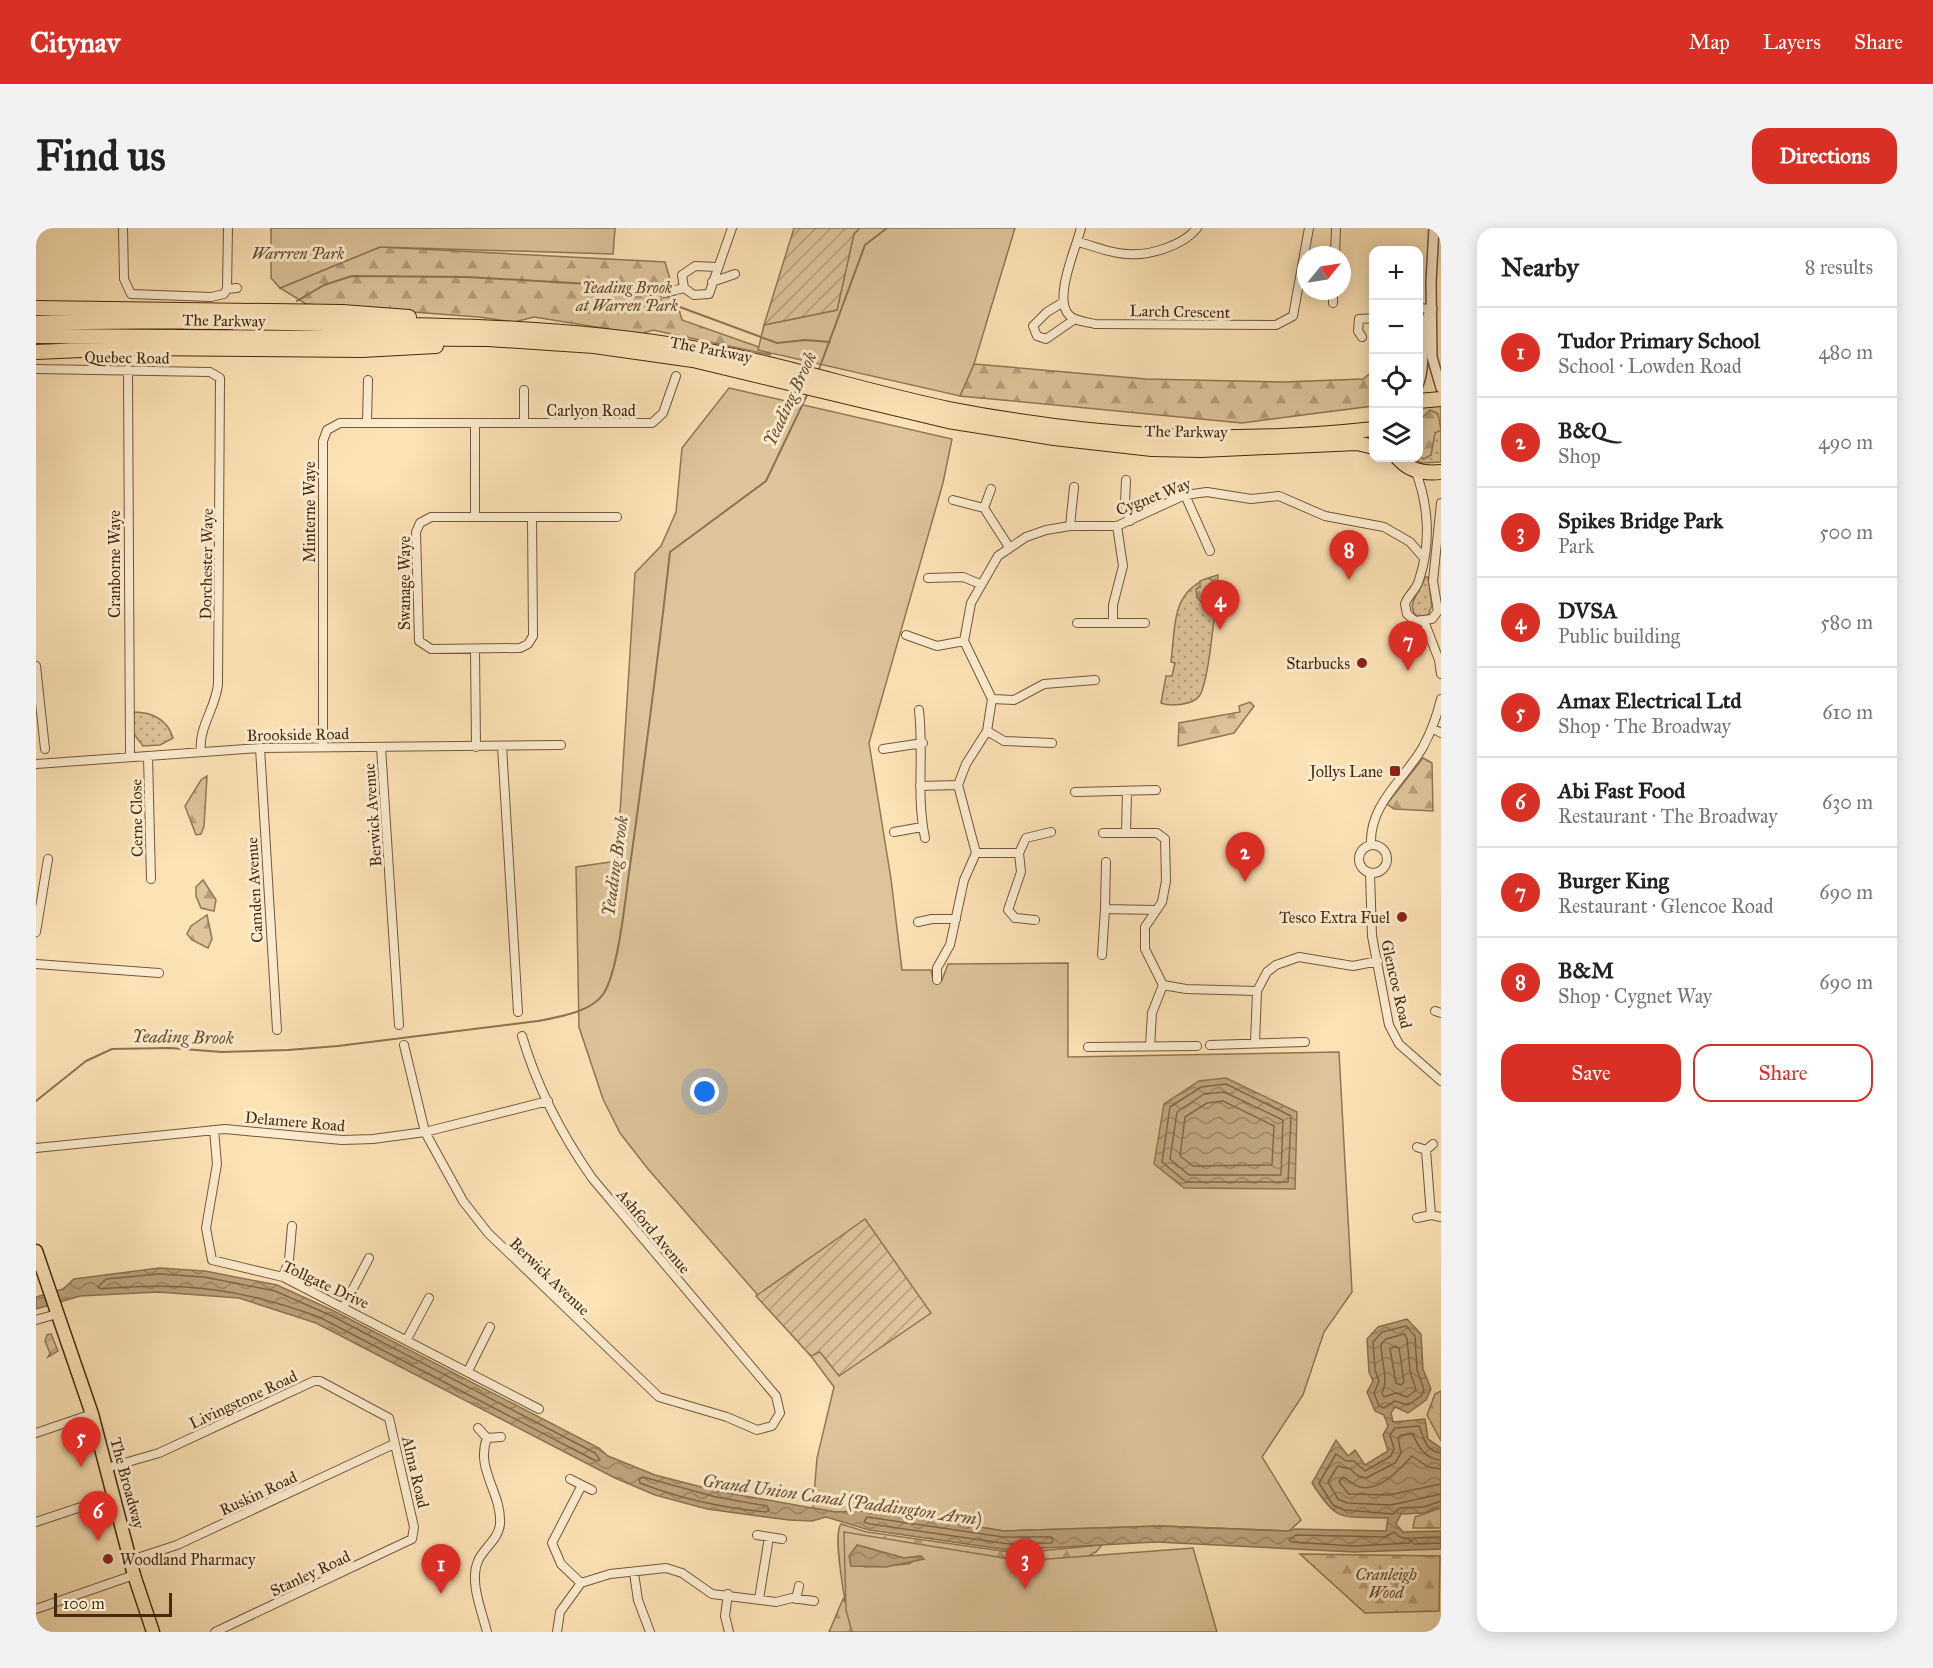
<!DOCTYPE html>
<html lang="en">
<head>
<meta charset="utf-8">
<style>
	:root { --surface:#fff; --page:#f2f2f2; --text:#222; --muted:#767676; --line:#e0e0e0; --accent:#d93025 }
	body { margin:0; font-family:"IM FELL Great Primer",serif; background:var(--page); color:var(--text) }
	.controls { position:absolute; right:18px; top:18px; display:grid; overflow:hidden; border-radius:12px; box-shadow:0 3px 15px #0003 }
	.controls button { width:54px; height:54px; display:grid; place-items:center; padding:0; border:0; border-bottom:2px solid var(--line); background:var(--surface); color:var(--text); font:30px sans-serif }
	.compass { position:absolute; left:1261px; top:18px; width:54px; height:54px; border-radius:50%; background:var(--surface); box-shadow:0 3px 15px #0003; rotate:60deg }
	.scale { position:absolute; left:18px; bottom:15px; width:118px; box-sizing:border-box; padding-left:6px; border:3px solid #462a0f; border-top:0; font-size:16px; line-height:21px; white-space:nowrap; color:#462a0f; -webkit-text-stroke:4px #fdedd0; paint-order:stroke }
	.you { position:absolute; left:669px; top:864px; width:21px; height:21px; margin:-15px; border:4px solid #fff; border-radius:50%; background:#1a73e8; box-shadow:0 0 0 9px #1a73e833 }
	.badge { display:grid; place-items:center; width:39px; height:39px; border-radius:50%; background:var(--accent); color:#fff; font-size:20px; font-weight:700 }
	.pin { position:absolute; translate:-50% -50px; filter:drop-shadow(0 2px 3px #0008) }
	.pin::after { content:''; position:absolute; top:32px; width:21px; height:18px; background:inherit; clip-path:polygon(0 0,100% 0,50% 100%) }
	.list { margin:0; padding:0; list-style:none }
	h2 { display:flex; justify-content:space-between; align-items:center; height:78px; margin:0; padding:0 24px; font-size:26px }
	h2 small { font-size:20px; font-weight:400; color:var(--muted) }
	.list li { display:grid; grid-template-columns:39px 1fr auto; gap:18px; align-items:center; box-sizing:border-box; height:90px; padding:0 24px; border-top:2px solid var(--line) }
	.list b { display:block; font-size:22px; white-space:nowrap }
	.list p { margin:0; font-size:20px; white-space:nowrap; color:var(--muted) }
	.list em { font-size:20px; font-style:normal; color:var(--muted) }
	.actions { display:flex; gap:12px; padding:18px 24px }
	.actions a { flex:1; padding:14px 0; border:2px solid var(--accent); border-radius:18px; text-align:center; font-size:21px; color:var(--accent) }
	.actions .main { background:var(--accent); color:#fff }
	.icon { flex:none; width:33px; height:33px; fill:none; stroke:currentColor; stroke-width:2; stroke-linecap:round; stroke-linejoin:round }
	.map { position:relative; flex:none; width:1405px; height:1404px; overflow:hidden; border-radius:18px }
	header { display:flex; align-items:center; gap:36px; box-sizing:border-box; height:84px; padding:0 30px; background:var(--accent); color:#fff }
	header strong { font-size:28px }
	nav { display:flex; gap:33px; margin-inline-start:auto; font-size:21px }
	.intro { display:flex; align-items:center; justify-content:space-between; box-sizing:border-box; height:144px; padding:0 36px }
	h1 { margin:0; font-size:42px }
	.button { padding:15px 27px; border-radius:18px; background:var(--accent); color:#fff; font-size:21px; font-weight:700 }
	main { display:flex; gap:36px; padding:0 36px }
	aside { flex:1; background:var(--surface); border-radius:18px; box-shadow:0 3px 15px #0003 }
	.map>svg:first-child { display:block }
</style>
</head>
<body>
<header>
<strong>Citynav</strong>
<nav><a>Map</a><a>Layers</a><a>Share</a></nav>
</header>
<div class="intro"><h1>Find us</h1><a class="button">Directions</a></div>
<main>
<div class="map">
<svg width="1405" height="1404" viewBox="0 0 1405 1404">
	<defs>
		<pattern id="grass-dots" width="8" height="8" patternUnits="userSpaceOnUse" patternTransform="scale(1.5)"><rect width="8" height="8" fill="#ddc49a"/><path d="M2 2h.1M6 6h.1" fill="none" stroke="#b59f7c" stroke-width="1.8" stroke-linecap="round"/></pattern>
		<pattern id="forest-firs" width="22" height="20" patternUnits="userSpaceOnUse" patternTransform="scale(1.5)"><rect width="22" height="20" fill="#ddc49a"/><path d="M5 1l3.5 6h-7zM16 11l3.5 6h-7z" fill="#b59f7c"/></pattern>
		<pattern id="garden-furrows" width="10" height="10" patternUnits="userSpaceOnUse" patternTransform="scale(1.5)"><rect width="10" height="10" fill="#ddc49a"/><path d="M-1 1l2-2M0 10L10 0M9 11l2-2" fill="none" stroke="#b59f7c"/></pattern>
		<pattern id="water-waves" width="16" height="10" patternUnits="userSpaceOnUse" patternTransform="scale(1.5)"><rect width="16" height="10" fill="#bea47d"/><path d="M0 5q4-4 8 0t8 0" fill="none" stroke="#9c8665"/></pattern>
	</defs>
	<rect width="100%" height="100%" fill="#fce3b6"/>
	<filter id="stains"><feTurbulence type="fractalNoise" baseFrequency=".00333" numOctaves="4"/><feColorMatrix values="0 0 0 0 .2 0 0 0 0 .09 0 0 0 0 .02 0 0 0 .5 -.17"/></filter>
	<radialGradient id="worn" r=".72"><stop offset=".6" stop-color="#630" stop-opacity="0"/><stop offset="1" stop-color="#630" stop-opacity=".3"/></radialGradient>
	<path fill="url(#grass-dots)" stroke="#927754" stroke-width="1.5" d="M1383,174H1405V234L1386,235L1375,230H1382Z
		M1182,347C1180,371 1174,449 1164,467C1158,477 1134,479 1125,475L1130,448H1136L1139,435L1135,434C1140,393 1135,359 1182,347Z
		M1389,349H1392L1396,377L1392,387L1382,389C1367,378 1386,362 1389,349Z
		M98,484C116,484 132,492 137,510L124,517L107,518L97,505Z"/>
	<path fill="url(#forest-firs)" stroke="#927754" stroke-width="1.5" d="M344,19L629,34L646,92L720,118L735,127L617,102L604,106L498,89L478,94L443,89L270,76L244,60Z
		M938,136L1110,151L1247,154L1327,151L1337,143V178L1206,195L924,168Z
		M1394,182L1402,186L1405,202L1399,205L1395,227L1388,231L1383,229V193Z
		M1172,350L1182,355L1179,371L1165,374L1161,369L1160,361L1164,359V353Z
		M1214,474L1218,478L1198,505L1142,518L1143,495L1204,484L1203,478Z
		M1387,530L1396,535L1397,583L1358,581L1351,576Z
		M171,548L168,598L165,606L160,607L149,578L165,552Z
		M167,652L180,672L178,683L165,680L160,668V659Z
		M171,687L176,711L172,720L156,712L151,706L155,698Z
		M1405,1163V1213L1391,1187L1399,1166Z
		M1405,1280V1300H1377L1379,1289Z
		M805,1296L831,1304L981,1325L1066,1317L1060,1324L1038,1335L827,1404H793L807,1371L809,1374C807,1359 797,1306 805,1296Z
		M1264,1326L1404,1328L1403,1383L1329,1385Z"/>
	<path fill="#ddc49a" stroke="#927754" stroke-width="1.5" fill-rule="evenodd" d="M235,0H579L577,26L344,19L244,60L235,50Z
		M824,0H979L938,136L924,168L722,122L728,97L801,82L818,5Z
		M693,160L916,211L907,255L833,515L855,651L866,742H895L897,752H906L912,736L1032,735V829L1303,824L1316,1064L1288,1104L1267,1167L1226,1229L1265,1292L1253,1303L1124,1298L968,1303L870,1287L829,1283L799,1284L777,1280L781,1230L798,1159L775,1128L612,941L584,905L567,871L543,799L540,639L581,633L599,345L625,318L640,284L646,220Z
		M808,1304L986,1333L1157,1320L1181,1404H816L810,1382ZM821,1317L868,1330L885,1328L873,1336L829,1339Z"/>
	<path fill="url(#garden-furrows)" stroke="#927754" stroke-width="1.5" d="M758,0H824L818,6L801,82L728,97Z
		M829,991L895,1085L803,1148L784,1124L775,1128L720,1068Z
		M15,1106L22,1123L12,1129L14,1125L9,1113L11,1107Z"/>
	<path fill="url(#water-waves)" stroke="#8e7351" stroke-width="1.5" d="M1190,850L1261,884L1259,961L1148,960L1118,936L1128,876L1163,853Z
		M123,1040L169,1043L241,1057L298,1083L563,1220L572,1228L619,1247L681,1263L799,1284L829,1283L870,1287L968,1303L1124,1298L1252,1303L1259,1301L1350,1303L1352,1290C1305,1288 1302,1296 1276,1255L1300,1212L1312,1228L1319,1222L1329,1237L1352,1223L1347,1207L1352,1198L1348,1187L1339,1183L1331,1164L1337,1153L1333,1144L1331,1111L1342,1099L1371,1091L1385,1106L1387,1141L1395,1161L1390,1172L1372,1185L1359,1179L1355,1185L1357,1194L1389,1191L1392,1211L1405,1220V1278L1389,1285L1365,1286L1360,1296L1367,1304L1405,1303V1321L1318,1324L1120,1314L973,1322L833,1302L790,1289L776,1293L753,1292L671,1281L619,1267L579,1250L280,1095L203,1070L122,1064L44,1068L0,1081V1069L27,1061L38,1051Z
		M821,1317L868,1330L885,1328L888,1331L850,1339L815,1338L813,1328Z"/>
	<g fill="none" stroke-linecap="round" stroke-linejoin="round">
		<path stroke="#826746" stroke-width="1.5" d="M1190,856L1255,888L1252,954H1150L1126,934L1134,879L1165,859Z
			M1188,864L1247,892L1245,947H1153L1134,931L1141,884L1168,866Z
			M1187,873L1238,898L1236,937L1157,938L1144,928L1149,889L1171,875Z
			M123,1046L168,1049L239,1063L296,1088L559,1225L564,1232L560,1233L283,1089C207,1061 146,1053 65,1061L62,1059L70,1051Z
			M1370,1098L1379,1108L1381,1142L1388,1162L1385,1168L1372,1177L1359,1173L1348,1180L1343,1178L1338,1165L1343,1153L1339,1142L1337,1114L1346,1104Z
			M1368,1106L1371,1110L1374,1143L1380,1162L1371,1169L1360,1165L1348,1169L1346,1165C1353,1151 1345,1133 1345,1116L1350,1111Z
			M1359,1118L1363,1120L1368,1154L1365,1157L1360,1155L1354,1121Z
			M1405,1225C1389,1223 1388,1210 1383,1198L1359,1200L1354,1207L1358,1221L1355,1228L1329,1243L1318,1233H1310L1300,1226L1283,1255L1297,1277L1309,1282L1357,1286L1364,1280L1388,1279L1405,1273
			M1405,1232C1389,1231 1382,1219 1377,1206L1365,1207L1362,1210L1365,1225L1359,1235L1330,1250L1322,1248L1314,1241L1302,1238L1292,1254L1302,1271L1311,1275L1355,1277L1405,1266
			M1405,1241L1392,1239L1376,1228C1365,1240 1344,1264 1324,1259C1317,1257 1313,1252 1307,1249L1303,1254L1313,1266L1353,1267L1405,1256
			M607,1249L680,1269L731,1278L733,1282L730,1284C687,1280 645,1271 604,1255L603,1251Z
			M831,1289L967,1309H1015L1017,1313L1015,1315L973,1316L834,1296L828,1294Z
			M1358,1304L1364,1309L1373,1311L1374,1315L1318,1318L1256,1314L1253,1312L1260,1307L1349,1309Z
			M1405,1309L1378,1310L1375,1313L1378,1316L1405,1315"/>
		<path stroke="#8e7351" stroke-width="2" d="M261,73L288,57L316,48L431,49L587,58L741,115L769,112L794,114
			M782,144L829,17L851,0
			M0,873L50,833L76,821L134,820L186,824L252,822L302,818L502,793C523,789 556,784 568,765C582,742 589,674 593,645C608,538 622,431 634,324L730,253L772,165"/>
		<g stroke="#745839" stroke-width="10">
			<path id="minor" d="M87,0L88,51L95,66L175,69L188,66L191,61
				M1045,0C1040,20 1017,71 1033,87C1039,93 1050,94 1059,96L1240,97L1257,88L1273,0
				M1042,14C1058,18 1076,26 1092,26C1114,28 1148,17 1161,0
				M1299,27L1300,0
				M681,39L659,38L646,47L648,60L658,67L673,66L696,0
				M676,54L699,46
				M191,61L192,0
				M191,61L201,60
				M628,65L648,60
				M1026,75L1011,84L997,98L1001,108L1010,111L1039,91
				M1297,75V63
				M1382,80L1396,81
				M1326,109L1322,103L1323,91L1338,90
				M0,141L174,144L184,150L182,456C180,480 162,499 165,524
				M92,142L94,529
				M331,194L332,152
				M488,195V162
				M1379,242C1393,277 1395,316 1383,352C1381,361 1372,367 1369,376L1371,386L1379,393L1396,391L1402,383L1397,353L1405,275
				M1090,252L1089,276L1094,293
				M955,261L948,280L973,319
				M1149,267L1174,323
				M917,272L948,280
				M395,289H496L497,408L492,416L484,420L395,421L383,413L380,304L384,295Z
				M439,289V195
				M496,289H581
				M1034,298L1038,259
				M892,350L927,349L944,356
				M1388,393L1403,432L1405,446
				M1077,394V377L1087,338L1081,298
				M1041,395H1109
				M870,407L901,418L928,413
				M439,422L440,519
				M0,438L9,521
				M956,471L978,472L1008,456L1059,452
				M883,482C888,526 880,567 889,610
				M1396,500L1405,505
				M951,503L968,513L1016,515
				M287,518V213L291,202L304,195H616L627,185L640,148
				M466,518L482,784
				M345,519L363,797
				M224,520L241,802
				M847,521L887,515
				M112,528L115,651
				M0,536L224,520L525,517
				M884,558L922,557
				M1039,564L1120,562
				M858,604L886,599
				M1067,605H1121L1129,611L1130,653L1126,674L1109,699V721L1127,757L1150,761L1221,763
				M1090,605L1091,563
				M1323 631a14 14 0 1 1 28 0a14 14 0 1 1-28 0Z
				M1335,617C1333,576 1368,552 1387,519C1395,504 1401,488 1405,471
				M940,625H983
				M1070,634L1069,681L1119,682
				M1334,645L1336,708L1353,797L1363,816L1405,853
				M999,692L979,690L972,682L985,644L983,625L990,610L1015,604
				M882,694L896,691H920
				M0,704L12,631
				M1066,727L1069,681
				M0,736L123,745
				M901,752V740L914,717L928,652L940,625L922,557L930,536L951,503L956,471L928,413L935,375L962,328L990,309L1010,302L1034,298H1081L1149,267L1171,264L1215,271L1243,268L1289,288L1348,299L1374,314L1388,330
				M1399,783L1405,785
				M1219,815L1221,763L1231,744L1240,737L1263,729L1317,738L1342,733
				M368,817L389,904L427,973L452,1005L623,1169L691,1189L721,1202L736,1198L744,1185L740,1168L556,950C526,907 501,859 486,808
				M1174,817L1269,814
				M1114,818L1116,785L1127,757
				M1052,819L1161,818
				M178,902L181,936L170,1000L176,1032L247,1049L503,1181
				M1397,916L1390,922L1395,987L1405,989
				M1381,919L1390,922
				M0,920L189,901L306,912L337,911L389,904L512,873
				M1381,990L1395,987
				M247,1049L253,1032L256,998
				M308,1078L333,1030
				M0,1092L21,1086
				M371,1111L393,1070
				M432,1143L454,1099
				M442,1200L451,1210
				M0,1205L56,1186
				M71,1240L123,1225L278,1153H284L353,1190L378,1299L376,1311L179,1404
				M534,1251L556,1262
				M0,1294L78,1268
				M721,1307L746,1311
				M95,1332L141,1317L358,1216
				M598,1345L602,1372L614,1404
				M545,1355L525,1336L516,1315L546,1257
				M692,1366L689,1388L693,1404
				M723,1371L733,1309
				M760,1371L763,1358
				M0,1381L98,1347
				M451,1404C446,1383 432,1352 443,1331C449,1319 463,1310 464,1296C466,1265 439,1241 451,1210L465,1209
				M521,1404L524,1384L545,1355L574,1346L630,1340L646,1345L676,1366L740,1374L756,1370L778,1373"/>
		</g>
		<g stroke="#745839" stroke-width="12">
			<path id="tertiary" d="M1398,0L1395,54L1396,129L1405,160
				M1382,157C1392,134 1381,100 1396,81"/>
		</g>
		<g stroke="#462a0f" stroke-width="15">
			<path id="primary" d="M0,1023L56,1186L98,1347L117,1404"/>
		</g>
		<g stroke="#462a0f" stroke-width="16">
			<path id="trunk" d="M0,80L306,84L373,89
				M0,95C97,92 194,94 291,96C414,97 535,99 656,120C743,135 827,163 913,181C1057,209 1191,217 1338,201
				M0,108L452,111L558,118L657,132L912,193L1018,210L1116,221L1165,222L1321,215L1338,219
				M0,124L92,120L326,122L400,118
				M1382,173L1405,171
				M1362,230C1373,243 1388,246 1405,244"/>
		</g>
		<use href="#minor" stroke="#fdedd0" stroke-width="8"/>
		<use href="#tertiary" stroke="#fdedd0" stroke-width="9"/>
		<use href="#primary" stroke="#fce3b6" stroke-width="12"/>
		<use href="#trunk" stroke="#fce3b6" stroke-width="14"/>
	</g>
	<g fill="#8f2418" stroke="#fdedd0" stroke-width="2">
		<circle cx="1326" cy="435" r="6"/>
		<rect x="1353" y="537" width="12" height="12" rx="3"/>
		<circle cx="1366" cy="689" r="6"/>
		<circle cx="72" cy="1331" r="6"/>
	</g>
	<g text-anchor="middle" stroke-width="6" stroke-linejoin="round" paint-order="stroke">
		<g font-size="16" font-style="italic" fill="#64492b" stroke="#fdedd0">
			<text x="262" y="31">Warrren Park</text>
			<text x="591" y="65">Yeading Brook<tspan x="591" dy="18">at Warren Park</tspan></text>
			<text x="1350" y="1352">Cranleigh<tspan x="1350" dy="18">Wood</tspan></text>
		</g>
		<g font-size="16" fill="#462a0f" stroke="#fdedd0">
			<text transform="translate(1144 83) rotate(1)" y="6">Larch Crescent</text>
			<text transform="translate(188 92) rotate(1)" y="6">The Parkway</text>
			<text transform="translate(675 121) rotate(11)" y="6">The Parkway</text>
			<text transform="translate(91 129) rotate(1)" y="6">Quebec Road</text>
			<text x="555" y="188">Carlyon Road</text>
			<text transform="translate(1150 203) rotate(1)" y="6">The Parkway</text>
			<text transform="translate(1117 268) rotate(-21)" y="6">Cygnet Way</text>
			<text transform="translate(273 284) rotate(-90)" y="6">Minterne Waye</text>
			<text transform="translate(78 336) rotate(-90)" y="6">Cranborne Waye</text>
			<text transform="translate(170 336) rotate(-89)" y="6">Dorchester Waye</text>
			<text transform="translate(368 355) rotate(-90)" y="6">Swanage Waye</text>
			<text transform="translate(262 506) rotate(-1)" y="6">Brookside Road</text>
			<text transform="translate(336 587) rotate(-94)" y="6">Berwick Avenue</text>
			<text transform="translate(100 590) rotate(-91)" y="6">Cerne Close</text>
			<text transform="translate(218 662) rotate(-93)" y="6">Camden Avenue</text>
			<text transform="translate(1361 756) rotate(77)" y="6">Glencoe Road</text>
			<text transform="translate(259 893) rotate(5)" y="6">Delamere Road</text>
			<text transform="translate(618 1003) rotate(50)" y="6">Ashford Avenue</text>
			<text transform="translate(514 1048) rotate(44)" y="6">Berwick Avenue</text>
			<text transform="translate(290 1056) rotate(25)" y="6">Tollgate Drive</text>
			<text transform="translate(207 1171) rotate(-25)" y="6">Livingstone Road</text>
			<text transform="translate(380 1244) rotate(77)" y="6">Alma Road</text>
			<text transform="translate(92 1255) rotate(75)" y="6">The Broadway</text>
			<text transform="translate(222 1265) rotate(-25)" y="6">Ruskin Road</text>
			<text transform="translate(274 1345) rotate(-25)" y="6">Stanley Road</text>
		</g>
		<g font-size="16" fill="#462a0f" stroke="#fdedd0" text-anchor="end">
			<text x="1314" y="441">Starbucks</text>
			<text x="1347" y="549">Jollys Lane</text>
			<text x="1354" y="695">Tesco Extra Fuel</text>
			<text x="84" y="1337" text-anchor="start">Woodland Pharmacy</text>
		</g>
		<g font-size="18" font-style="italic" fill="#6a4f30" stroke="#fdedd0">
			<text transform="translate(754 171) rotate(-65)" y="6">Yeading Brook</text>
			<text transform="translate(579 638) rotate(-82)" y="6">Yeading Brook</text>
			<text transform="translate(147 809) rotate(1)" y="6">Yeading Brook</text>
			<text transform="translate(806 1272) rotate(8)" y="6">Grand Union Canal (Paddington Arm)</text>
		</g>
	</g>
	<rect width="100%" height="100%" filter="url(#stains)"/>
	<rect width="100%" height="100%" fill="url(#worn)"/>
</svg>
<div class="controls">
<button>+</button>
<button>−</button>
<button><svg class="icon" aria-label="locate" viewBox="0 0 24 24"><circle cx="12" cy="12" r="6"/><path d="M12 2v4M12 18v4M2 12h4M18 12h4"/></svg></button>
<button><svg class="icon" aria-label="layers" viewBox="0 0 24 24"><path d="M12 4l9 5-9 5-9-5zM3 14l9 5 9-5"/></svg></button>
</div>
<svg class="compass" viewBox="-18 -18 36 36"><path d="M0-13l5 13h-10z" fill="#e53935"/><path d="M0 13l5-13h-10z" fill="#767676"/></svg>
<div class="scale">100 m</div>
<div class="you"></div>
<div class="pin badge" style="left:405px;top:1366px">1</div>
<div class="pin badge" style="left:1209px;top:654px">2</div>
<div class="pin badge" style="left:989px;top:1361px">3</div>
<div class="pin badge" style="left:1184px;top:402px">4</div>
<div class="pin badge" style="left:45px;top:1239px">5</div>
<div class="pin badge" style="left:62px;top:1313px">6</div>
<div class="pin badge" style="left:1372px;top:443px">7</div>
<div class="pin badge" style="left:1313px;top:352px">8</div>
</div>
<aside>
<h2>Nearby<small>8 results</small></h2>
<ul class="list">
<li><span class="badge">1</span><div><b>Tudor Primary School</b><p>School · Lowden Road</p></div><em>480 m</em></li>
<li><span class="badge">2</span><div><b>B&amp;Q</b><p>Shop</p></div><em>490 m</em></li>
<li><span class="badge">3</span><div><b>Spikes Bridge Park</b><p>Park</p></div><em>500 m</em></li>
<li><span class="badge">4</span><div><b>DVSA</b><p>Public building</p></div><em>580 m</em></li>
<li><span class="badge">5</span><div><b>Amax Electrical Ltd</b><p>Shop · The Broadway</p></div><em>610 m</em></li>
<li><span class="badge">6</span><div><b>Abi Fast Food</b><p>Restaurant · The Broadway</p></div><em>630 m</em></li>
<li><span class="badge">7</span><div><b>Burger King</b><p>Restaurant · Glencoe Road</p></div><em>690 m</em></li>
<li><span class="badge">8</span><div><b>B&amp;M</b><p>Shop · Cygnet Way</p></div><em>690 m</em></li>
</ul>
<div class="actions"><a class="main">Save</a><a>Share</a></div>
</aside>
</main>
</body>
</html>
